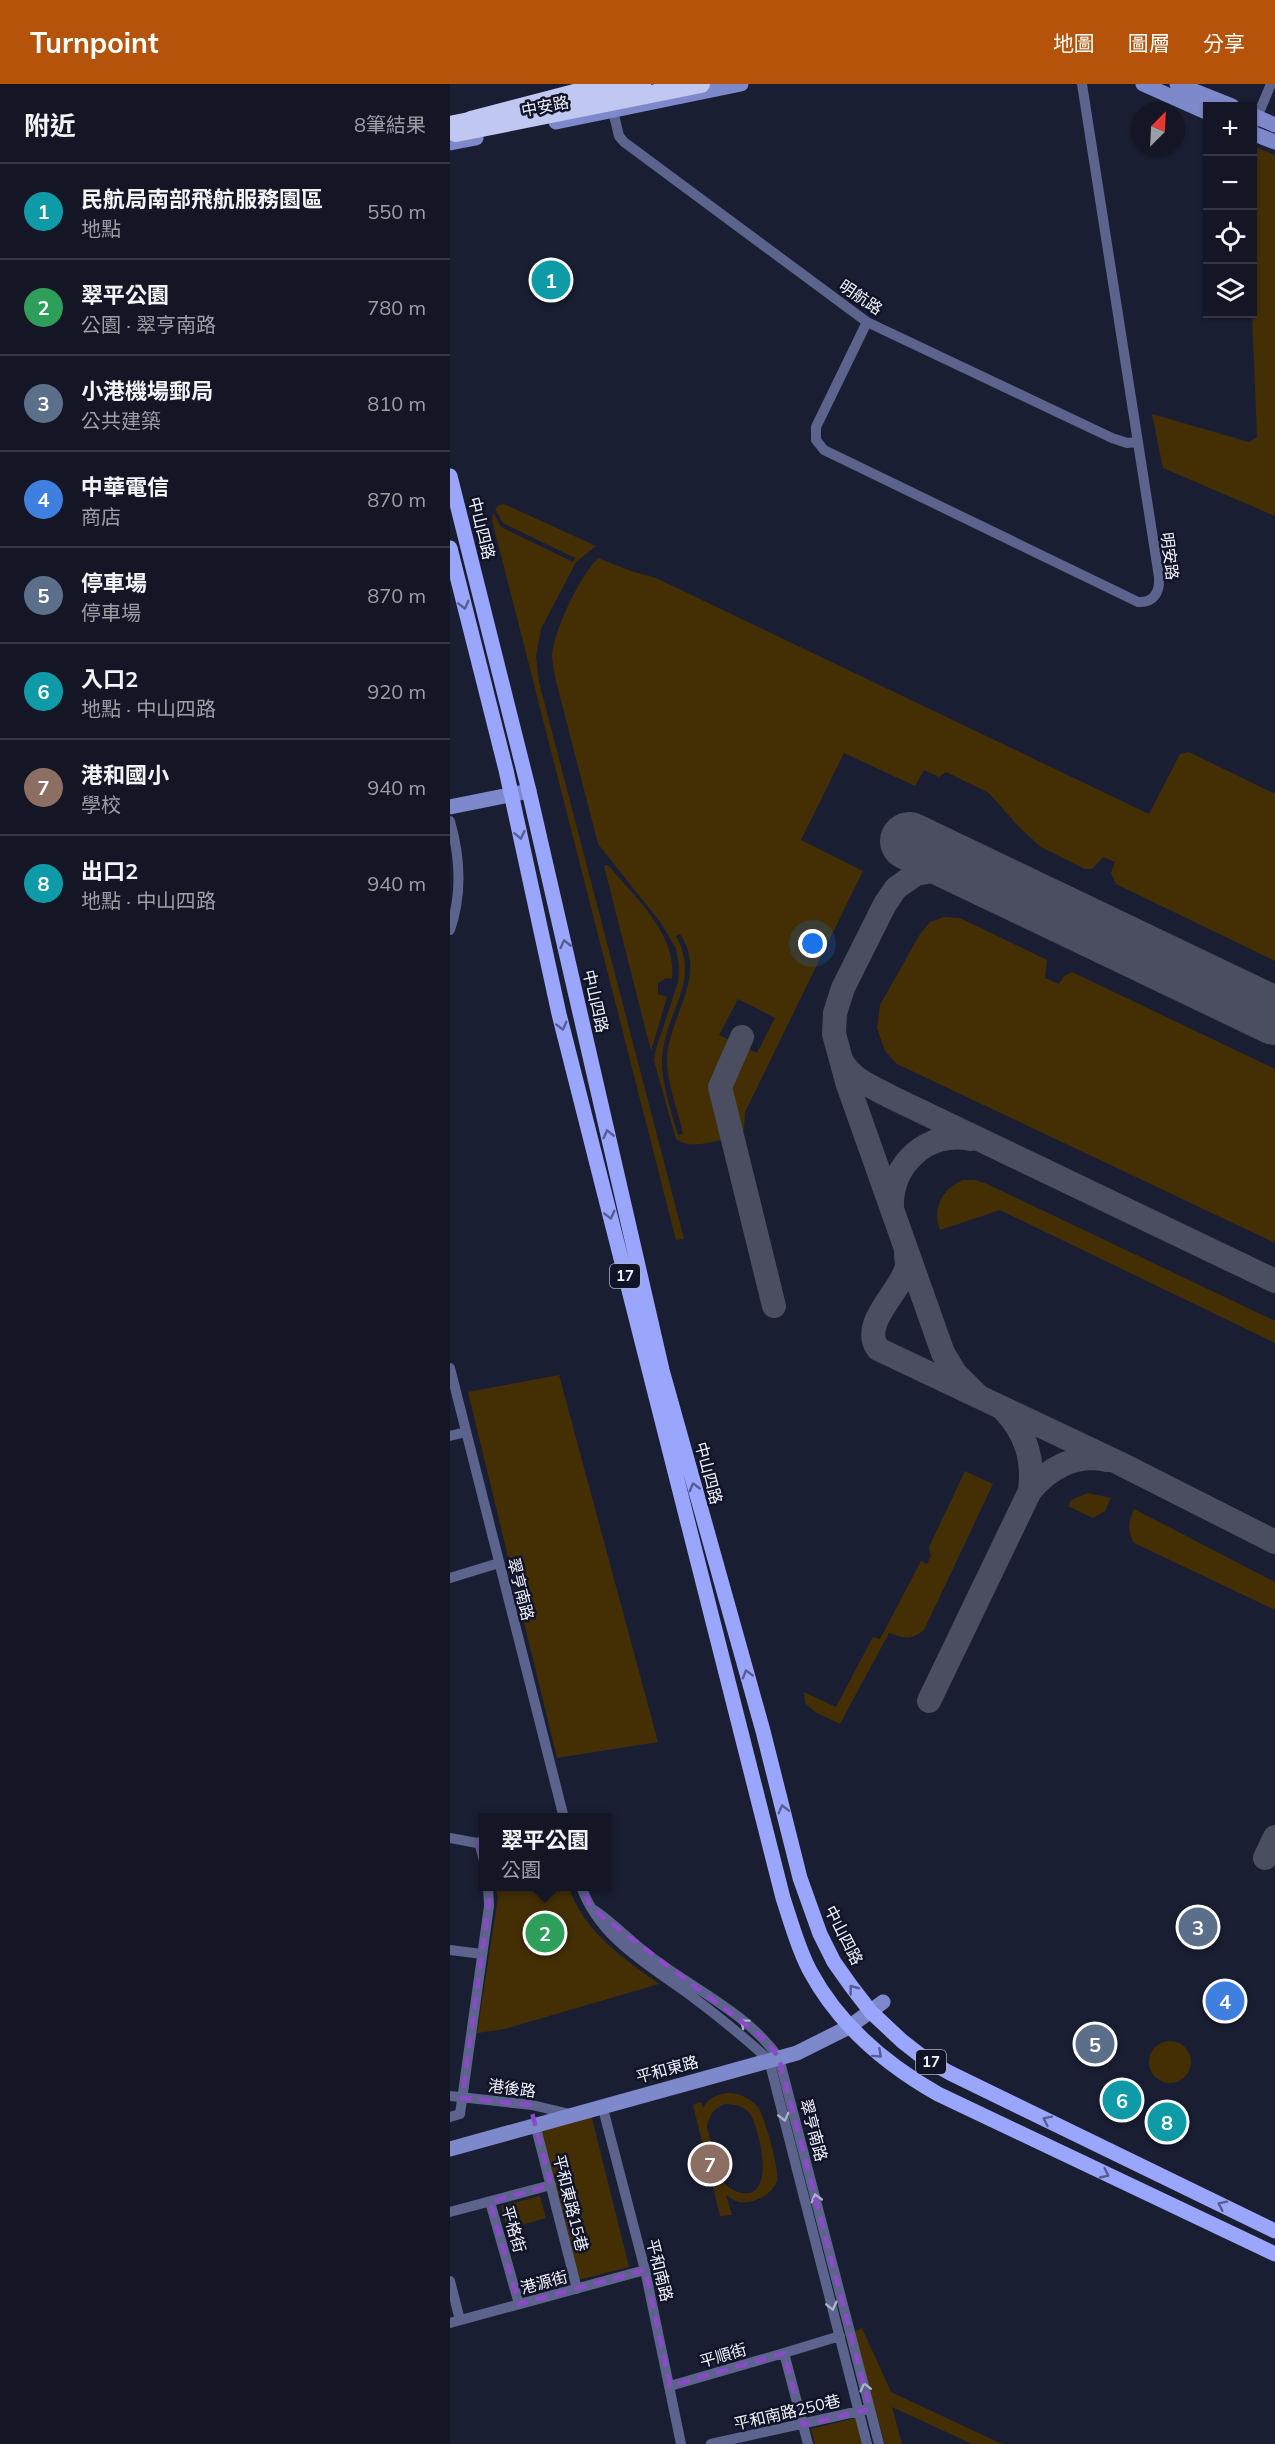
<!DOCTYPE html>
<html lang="zh-TW">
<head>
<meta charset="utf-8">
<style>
	:root { --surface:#141626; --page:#212332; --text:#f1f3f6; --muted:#9d9fa7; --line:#333543; --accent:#b45309 }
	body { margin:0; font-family:Mulish,"Noto Sans TC",sans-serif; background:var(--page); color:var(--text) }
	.controls { position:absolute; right:18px; top:18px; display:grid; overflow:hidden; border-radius:0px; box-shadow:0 2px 4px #0004 }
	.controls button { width:54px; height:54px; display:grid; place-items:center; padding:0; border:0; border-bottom:2px solid var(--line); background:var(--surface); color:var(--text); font:30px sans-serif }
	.compass { position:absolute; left:681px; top:18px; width:54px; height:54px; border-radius:50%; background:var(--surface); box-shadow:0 2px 4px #0004; rotate:24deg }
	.you { position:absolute; left:363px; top:860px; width:21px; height:21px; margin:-15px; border:4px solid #fff; border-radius:50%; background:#1a73e8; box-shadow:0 0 0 9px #1a73e833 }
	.badge { display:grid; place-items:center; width:39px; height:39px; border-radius:50%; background:var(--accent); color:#fff; font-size:20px; font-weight:700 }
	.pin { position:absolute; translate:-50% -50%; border:3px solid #fff; box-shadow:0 2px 6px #0006 }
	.popup { position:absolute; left:29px; top:1729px; width:132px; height:78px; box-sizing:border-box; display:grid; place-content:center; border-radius:0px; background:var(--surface); filter:drop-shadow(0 2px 4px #0005); font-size:20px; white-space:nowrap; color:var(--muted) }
	.popup b { font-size:22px; color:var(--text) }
	.popup::after { content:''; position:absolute; left:50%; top:100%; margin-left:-12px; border:12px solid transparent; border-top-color:var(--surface) }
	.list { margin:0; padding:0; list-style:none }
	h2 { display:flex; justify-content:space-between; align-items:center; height:78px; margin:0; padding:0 24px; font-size:26px }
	h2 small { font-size:20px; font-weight:400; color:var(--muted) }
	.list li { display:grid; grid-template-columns:39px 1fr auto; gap:18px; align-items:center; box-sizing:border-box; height:96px; padding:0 24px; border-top:2px solid var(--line) }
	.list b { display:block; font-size:22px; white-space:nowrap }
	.list p { margin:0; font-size:20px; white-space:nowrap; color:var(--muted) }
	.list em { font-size:20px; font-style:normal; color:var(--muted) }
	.icon { flex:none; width:33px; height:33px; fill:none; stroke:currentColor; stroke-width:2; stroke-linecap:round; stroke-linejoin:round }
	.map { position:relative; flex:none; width:825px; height:2360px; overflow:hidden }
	header { display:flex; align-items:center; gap:36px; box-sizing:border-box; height:84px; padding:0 30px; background:var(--accent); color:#fff }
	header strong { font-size:28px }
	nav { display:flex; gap:33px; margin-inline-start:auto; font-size:21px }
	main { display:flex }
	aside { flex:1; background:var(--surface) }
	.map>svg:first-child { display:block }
</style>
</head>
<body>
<header>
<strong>Turnpoint</strong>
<nav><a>地圖</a><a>圖層</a><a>分享</a></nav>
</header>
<main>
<aside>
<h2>附近<small>8筆結果</small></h2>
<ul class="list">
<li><span class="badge" style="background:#0f9aa8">1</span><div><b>民航局南部飛航服務園區</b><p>地點</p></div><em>550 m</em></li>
<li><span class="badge" style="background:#2e9e5b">2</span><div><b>翠平公園</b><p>公園 · 翠亨南路</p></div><em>780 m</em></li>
<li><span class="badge" style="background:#5c6f8a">3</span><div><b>小港機場郵局</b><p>公共建築</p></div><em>810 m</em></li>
<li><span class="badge" style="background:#3f7fe0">4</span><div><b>中華電信</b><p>商店</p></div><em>870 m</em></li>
<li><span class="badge" style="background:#5c6f8a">5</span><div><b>停車場</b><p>停車場</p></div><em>870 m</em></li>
<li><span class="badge" style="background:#0f9aa8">6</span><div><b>入口2</b><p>地點 · 中山四路</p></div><em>920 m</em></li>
<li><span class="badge" style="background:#8d6e63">7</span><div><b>港和國小</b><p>學校</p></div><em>940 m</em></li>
<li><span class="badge" style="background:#0f9aa8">8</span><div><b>出口2</b><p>地點 · 中山四路</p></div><em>940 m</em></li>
</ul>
</aside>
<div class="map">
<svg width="825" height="2360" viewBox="0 0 825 2360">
	<rect width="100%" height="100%" fill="#1a1e33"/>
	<path fill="#442f05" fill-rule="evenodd" d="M803,62L825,71V432L713,384L702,330L799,358L807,353L802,230Z
		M54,420L146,462L126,478L91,545L86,573L89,598L234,1155L226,1156L42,436L43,428L51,443L123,478L125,474L53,439L45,425L49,421Z
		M148,474L181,487L206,494L699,730L730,670L739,668L825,710V877L666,800L661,789L665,778L653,773L642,785H635L591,763L569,743L539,709L496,688L489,693L474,686L465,702L394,669L351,756L413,787L295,1028L294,1046L288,1049L276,1002L294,963L307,969L325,934L288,915L269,951L282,957L264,1001L275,1052L272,1056C255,1059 240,1065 226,1055L204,977L206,965L228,898L229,882L226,865L211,839L148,760L105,593C104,586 102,577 102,570C105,544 130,492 148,474ZM230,850C258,891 220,931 217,973C216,997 228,1026 233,1050L228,1051C222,1031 211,996 212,975C214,929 252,898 226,852Z
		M158,781C185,814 227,849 222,895L216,894L208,899V910L217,913L201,967L154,782Z
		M494,833L510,834L597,876L595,894L609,900L614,892L622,888L825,985V1159L447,980L435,967L427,944L430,921L470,850L480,838Z
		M513,1096H525L537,1100L825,1237V1259L550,1126L490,1146C482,1124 492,1105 513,1096Z
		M109,1291L208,1658L107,1674L18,1308Z
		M515,1387L543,1400L474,1546C460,1557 455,1554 439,1549L390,1640L365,1628L355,1619L354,1608L386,1623L423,1553L430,1555L471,1477L477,1480L481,1472L479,1463Z
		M638,1409L661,1414L655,1427L643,1434L618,1422L621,1416Z
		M684,1425L825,1498V1526L684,1459C677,1446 678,1439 684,1425Z
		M45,1803H119C132,1846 174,1875 209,1900L55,1945L27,1949L48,1814Z
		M699 1978a21 21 0 1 1 42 0a21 21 0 1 1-42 0Z
		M278,2009C289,2009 298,2013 307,2022C314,2029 330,2087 327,2097C322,2111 302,2121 288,2118C284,2117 280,2113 276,2111L282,2131L270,2132L243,2021L251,2018L253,2024C260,2013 265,2011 278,2009ZM275,2020C285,2020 294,2022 300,2030C309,2043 327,2115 292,2109C285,2108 277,2103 273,2097C267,2087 261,2056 257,2043C259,2031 264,2024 275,2020Z
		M141,2030L179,2183L128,2196L89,2044Z
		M90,2112L96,2134L57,2145L51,2122Z
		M412,2244L441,2308L552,2360H522L442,2323L452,2360H435L403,2248Z
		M406,2334L412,2360H365L361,2345Z"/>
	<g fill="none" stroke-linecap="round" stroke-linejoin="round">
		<path stroke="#4b4e60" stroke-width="24" d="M292,953L270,1003L324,1222
			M393,979C403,996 423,1003 441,1013L825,1197
			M442,1124C440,1080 478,1046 521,1055
			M456,1168C456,1172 457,1178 457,1182C452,1207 409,1239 428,1265L669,1379L825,1458
			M527,1311L505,1289L493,1269L398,1001L384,950L385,929L393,904L435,820L446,804L466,790L493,785L533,792
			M580,1407C599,1384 626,1369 657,1376
			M479,1617L580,1407C584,1375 576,1349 554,1326
			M815,1774L825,1753"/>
		<path stroke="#4b4e60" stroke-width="58" d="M459,757L825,932"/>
		<path stroke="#5c638c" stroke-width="10" d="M163,27L169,52L174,58L417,238L662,354L677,359L688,358
			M802,45L821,0
			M417,238L366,343V356L374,366L688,518C704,519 710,508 709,493L632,0
			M0,737C10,772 12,811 0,846
			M0,1284L114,1734
			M0,1352L16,1348
			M0,1494L49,1479
			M0,1754L27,1759L34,1757
			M29,1758L34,1777
			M131,1802C149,1854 199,1881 240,1911C268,1932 294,1953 319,1976L417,2360
			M144,1826C165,1840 183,1860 204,1875C246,1906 299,1931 329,1974L429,2360
			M0,1866L32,1870
			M0,2012L82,2021L120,2030
			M152,2021L195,2186L231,2360
			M0,2033L10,2030L39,1822L38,1802
			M85,2040L127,2205
			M40,2118L69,2220
			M0,2128L101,2101
			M0,2197L10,2236
			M0,2239L195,2186
			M334,2269L390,2252
			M220,2302L334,2269L358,2360
			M261,2360L414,2326"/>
		<path stroke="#7e89cb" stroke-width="15" d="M693,0L758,29
			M727,0L782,22
			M802,31L825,41
			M106,38L291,0
			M802,49L825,58
			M0,59L26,54
			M0,723L79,707
			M0,2065L347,1969L399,1943L433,1918"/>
		<path stroke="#99a6fc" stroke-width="15" d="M0,392L79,707L212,1286L313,1647L350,1794L370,1850L384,1878L401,1902L421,1928L452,1957L475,1975L500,1989L825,2147
			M0,464L56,686L109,930L333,1814C341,1838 348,1865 360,1887C389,1941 435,1980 488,2010L825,2170"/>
		<path stroke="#c0c8f1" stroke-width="18" d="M143,10L192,0
			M0,41L34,34"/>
		<path stroke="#c0c8f1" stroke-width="18" d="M21,36L159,0
			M6,49L251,0"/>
	</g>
	<defs><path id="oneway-chevron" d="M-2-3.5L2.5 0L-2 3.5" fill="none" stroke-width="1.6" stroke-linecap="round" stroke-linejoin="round" transform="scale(1.5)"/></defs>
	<g stroke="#555d92">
		<use href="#oneway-chevron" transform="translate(14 521) rotate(76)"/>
		<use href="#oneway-chevron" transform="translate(70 751) rotate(78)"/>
		<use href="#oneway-chevron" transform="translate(115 860) rotate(-103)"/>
		<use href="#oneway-chevron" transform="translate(112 942) rotate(76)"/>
		<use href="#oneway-chevron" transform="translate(158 1050) rotate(-103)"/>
		<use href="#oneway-chevron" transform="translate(160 1131) rotate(76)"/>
		<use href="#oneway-chevron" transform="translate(244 1403) rotate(-105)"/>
		<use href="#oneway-chevron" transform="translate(297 1590) rotate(-106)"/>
		<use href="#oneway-chevron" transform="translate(333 1725) rotate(-104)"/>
		<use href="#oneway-chevron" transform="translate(403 1905) rotate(-127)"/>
		<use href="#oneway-chevron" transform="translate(428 1970) rotate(42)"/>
		<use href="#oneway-chevron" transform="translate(597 2036) rotate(-154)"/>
		<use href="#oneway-chevron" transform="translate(655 2090) rotate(25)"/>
		<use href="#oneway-chevron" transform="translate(772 2121) rotate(-154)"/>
	</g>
	<g stroke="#aeb2ca">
		<use href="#oneway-chevron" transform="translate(294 1939) rotate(-143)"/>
		<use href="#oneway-chevron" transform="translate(334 2033) rotate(76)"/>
		<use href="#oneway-chevron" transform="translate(366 2114) rotate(-105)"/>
		<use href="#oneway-chevron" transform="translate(382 2222) rotate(76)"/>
		<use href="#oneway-chevron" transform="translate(415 2303) rotate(-104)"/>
	</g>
	<path fill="none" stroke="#8d4ac8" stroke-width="4.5" stroke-dasharray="12 8" stroke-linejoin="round" d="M114,1734L128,1792L141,1824L316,1956L329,1974L420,2325L353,2341L334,2269L220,2302L195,2186L69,2220L40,2118L101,2101L80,2021L12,2014L40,1811L29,1758Z"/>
	<g text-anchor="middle" stroke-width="5" stroke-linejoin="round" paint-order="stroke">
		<g fill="#111429" stroke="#aeb0bd" stroke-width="1.5">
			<rect x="160" y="1180" width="30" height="24" rx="4.5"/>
			<rect x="466" y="1966" width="30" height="24" rx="4.5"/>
		</g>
		<g font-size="15" font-weight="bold" fill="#f1f3fc">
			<text x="175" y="1197">17</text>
			<text x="481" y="1983">17</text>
		</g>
		<g font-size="16" fill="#f1f3fc" stroke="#111429">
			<text transform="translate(95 22) rotate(-11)" y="6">中安路</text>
			<text transform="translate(411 213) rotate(34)" y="6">明航路</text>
			<text transform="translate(32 444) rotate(76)" y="6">中山四路</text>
			<text transform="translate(720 472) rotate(83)" y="6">明安路</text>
			<text transform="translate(146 917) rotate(77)" y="6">中山四路</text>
			<text transform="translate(259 1389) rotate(75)" y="6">中山四路</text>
			<text transform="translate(71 1505) rotate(76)" y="6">翠亨南路</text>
			<text transform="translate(394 1851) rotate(63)" y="6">中山四路</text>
			<text transform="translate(217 1985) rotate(-15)" y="6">平和東路</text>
			<text transform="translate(62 2004) rotate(7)" y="6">港後路</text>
			<text transform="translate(364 2046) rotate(75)" y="6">翠亨南路</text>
			<text transform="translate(121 2119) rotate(76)" y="6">平和東路15巷</text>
			<text transform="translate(64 2145) rotate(74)" y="6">平格街</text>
			<text transform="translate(210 2186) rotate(76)" y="6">平和南路</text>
			<text transform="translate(94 2198) rotate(-15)" y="6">港源街</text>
			<text transform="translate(273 2271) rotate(-16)" y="6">平順街</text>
			<text transform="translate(337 2328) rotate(-13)" y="6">平和南路250巷</text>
		</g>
	</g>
</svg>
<div class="controls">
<button>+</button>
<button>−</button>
<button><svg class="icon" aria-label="locate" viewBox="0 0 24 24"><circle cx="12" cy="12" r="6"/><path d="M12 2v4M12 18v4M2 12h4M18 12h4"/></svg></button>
<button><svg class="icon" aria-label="layers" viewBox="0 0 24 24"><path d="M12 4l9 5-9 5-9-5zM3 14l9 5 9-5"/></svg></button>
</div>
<svg class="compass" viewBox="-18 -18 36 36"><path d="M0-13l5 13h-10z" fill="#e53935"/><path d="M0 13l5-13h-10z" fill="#9d9fa7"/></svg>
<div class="you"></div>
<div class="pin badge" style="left:101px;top:196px;background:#0f9aa8">1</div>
<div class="pin badge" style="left:95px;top:1849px;background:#2e9e5b">2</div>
<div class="popup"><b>翠平公園</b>公園</div>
<div class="pin badge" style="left:748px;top:1843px;background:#5c6f8a">3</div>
<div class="pin badge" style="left:775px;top:1917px;background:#3f7fe0">4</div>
<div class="pin badge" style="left:645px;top:1960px;background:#5c6f8a">5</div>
<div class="pin badge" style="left:672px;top:2016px;background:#0f9aa8">6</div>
<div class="pin badge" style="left:260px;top:2080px;background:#8d6e63">7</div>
<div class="pin badge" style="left:717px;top:2038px;background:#0f9aa8">8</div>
</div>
</main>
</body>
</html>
